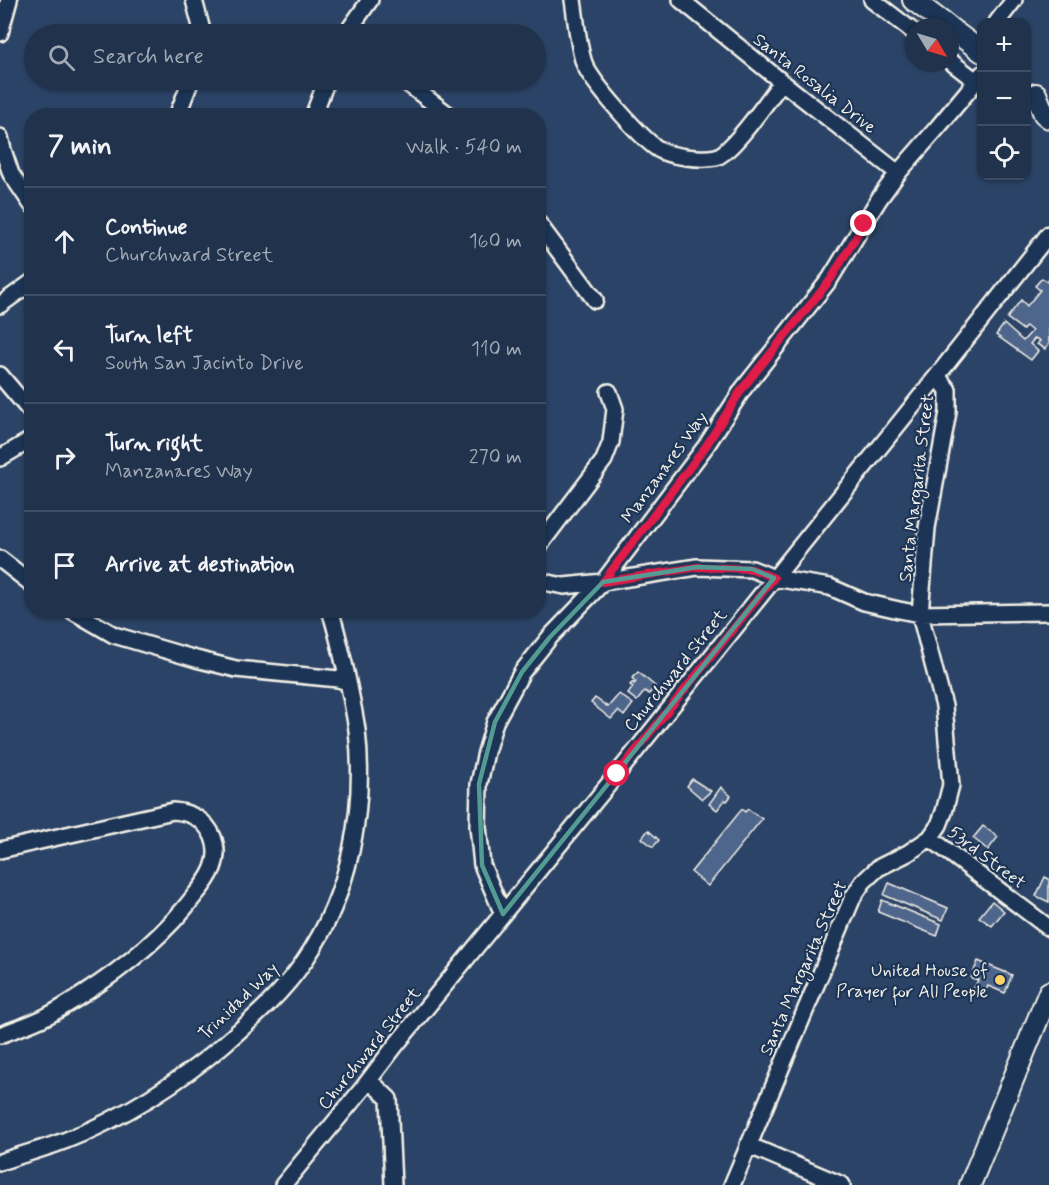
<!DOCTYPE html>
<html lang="en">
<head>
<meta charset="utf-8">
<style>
	:root { --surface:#20324c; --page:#2d3e56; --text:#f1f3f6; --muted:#a2aab5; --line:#3d4d64 }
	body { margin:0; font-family:Mynerve,sans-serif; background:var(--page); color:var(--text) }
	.controls { position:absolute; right:18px; top:18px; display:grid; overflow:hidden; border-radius:12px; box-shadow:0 2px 4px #0004 }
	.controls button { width:54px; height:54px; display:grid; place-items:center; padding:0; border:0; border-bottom:2px solid var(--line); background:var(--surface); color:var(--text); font:30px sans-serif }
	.compass { position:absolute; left:905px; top:18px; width:54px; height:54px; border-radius:50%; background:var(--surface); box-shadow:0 2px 4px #0004; rotate:128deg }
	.stop { position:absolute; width:18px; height:18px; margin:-14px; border:4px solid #e11d48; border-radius:50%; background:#fff }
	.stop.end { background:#e11d48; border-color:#fff; box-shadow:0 2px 6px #0008 }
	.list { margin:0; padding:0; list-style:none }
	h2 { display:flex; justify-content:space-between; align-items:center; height:78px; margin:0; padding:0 24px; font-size:26px }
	h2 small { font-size:20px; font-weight:400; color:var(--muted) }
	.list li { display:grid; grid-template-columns:39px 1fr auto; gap:18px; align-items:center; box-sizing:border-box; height:108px; padding:0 24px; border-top:2px solid var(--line) }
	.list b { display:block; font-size:22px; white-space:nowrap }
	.list p { margin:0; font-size:20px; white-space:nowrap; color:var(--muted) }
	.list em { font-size:20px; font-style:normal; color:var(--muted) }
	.icon { flex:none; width:33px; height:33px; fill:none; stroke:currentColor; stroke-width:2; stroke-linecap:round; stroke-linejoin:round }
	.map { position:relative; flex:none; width:1049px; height:1185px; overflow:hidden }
	.search { position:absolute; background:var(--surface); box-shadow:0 2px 4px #0004; left:24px; top:24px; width:522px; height:66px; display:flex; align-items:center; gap:15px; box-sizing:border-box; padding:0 21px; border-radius:33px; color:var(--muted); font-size:22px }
	.panel { position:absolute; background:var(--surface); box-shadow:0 2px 4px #0004; left:24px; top:108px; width:522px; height:510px; border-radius:24px }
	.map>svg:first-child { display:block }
</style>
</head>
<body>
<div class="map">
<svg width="1049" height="1185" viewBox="0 0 1049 1185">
	<rect width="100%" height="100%" fill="#2b4366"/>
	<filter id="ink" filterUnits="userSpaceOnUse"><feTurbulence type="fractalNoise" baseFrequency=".0167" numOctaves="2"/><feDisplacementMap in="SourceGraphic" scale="12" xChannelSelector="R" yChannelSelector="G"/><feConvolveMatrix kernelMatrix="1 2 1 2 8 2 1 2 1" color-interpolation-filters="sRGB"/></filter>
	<g filter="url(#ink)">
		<path fill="#50668c" stroke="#f4f1e8" stroke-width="1.5" d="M1042,278L1047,282L1049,279V344L1045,349L1037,344L1040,341L1035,338L1030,344L1038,351L1031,360L996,335L1004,324L1023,341L1032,331L1026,326L1023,330L1007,318L1021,300L1027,306L1040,290L1035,286Z
			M638,672L655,686L649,694L645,691L637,701L628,694L633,687L630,685L633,682L634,684L636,682L632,678Z
			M619,694L633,704L624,716L618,711L611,719L591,703L595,698L608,707Z
			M692,779L711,791L702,799L687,786Z
			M721,787L731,796L727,801L725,800L717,810L709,804Z
			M742,809L745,812L748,809L762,819L708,886L691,872Z
			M983,826L998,837L988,850L973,838Z
			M648,830L659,840L653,847L642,838Z
			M1045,877L1049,879V902L1036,896Z
			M889,883L948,908L943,920L884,895Z
			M882,900L941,924L937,936L878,912Z
			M992,901L1004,911L992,926L979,917Z
			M978,961L1012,975L1005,993L988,986L985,992L974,988L978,980L971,978Z"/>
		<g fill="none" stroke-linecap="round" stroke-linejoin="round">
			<g stroke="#f4f1e8" stroke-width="20">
				<path id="minor" d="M194,0L203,34
					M573,0C576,19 578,46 584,63C591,82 641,138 658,149C671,157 702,160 716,157C733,152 769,98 782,82
					M681,0L782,82L898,173
					M872,0L914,32
					M997,22L1014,0
					M0,33L9,0
					M346,34L370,0
					M950,61L976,81
					M403,80L450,116
					M177,116L191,80
					M313,116L327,80
					M0,137L3,150L11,174L32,205
					M538,223L595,300
					M0,305L32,282
					M0,375L32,413
					M0,458L32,439
					M538,549L542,542L604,460L611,442L615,409L609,392
					M0,559L32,584
					M538,581L564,586L603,582L697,567L752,569L774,578L830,587L864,602L899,610L920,614L1049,612
					M71,610L114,635L196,659L236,669L338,679L348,682
					M930,838L1049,928
					M0,850L173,811C190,812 206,820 213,837C217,847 217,858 213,868C209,878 202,887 195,895C165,935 124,968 82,995C71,1002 59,1010 47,1016C32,1024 15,1029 0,1035
					M503,914L482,865L478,826L479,784L486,752L495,722L522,672L550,637L603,582L706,446L743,389L830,279L879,199L898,173L938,127L982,74
					M369,1080L389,1099L393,1185
					M748,1145L842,1185
					M0,1162C23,1154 47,1148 69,1139C121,1119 181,1081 223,1045C253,1019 283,993 305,960C350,894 366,809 357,730C354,710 350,691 346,672C341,651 337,631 330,610
					M283,1185L363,1088L395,1046L626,763L937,376L1049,234
					M732,1185L853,897L863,882L878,868L908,853L930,838L939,825L944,812L951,785L944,706L924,630L920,614L927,528L948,412V390L937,376"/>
			</g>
			<g stroke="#f4f1e8" stroke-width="24">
				<path id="major" d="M913,0L949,27
					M950,28L982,52
					M1036,94L1044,114L1049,118
					M970,1185L1049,992"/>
			</g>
			<use href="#minor" stroke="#1d3557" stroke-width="15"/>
			<use href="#major" stroke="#1d3557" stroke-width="20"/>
		</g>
	</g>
	<g fill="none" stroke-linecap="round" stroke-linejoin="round" filter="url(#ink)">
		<path stroke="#e11d48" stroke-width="8" d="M617,774L774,578L752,569L698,567L603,582L706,446L742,389L831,279L864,224"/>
	</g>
	<path fill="none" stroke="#549b93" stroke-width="4.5" stroke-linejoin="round" d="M697,567L752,569L774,578L503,914L482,865L479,784L495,722L522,672L550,637L603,582Z"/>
	<circle fill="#ffd166" stroke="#1d3557" stroke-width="2" cx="1000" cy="980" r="6"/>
	<g text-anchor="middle" stroke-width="4.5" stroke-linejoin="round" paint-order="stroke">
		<g font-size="18" fill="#f4f1e8" stroke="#1d3557">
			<text transform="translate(815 83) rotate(38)" y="6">Santa Rosalia Drive</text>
			<text transform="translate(664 467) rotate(-54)" y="6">Manzanares Way</text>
			<text transform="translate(916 488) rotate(-83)" y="6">Santa Margarita Street</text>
			<text transform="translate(675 670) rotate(-51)" y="6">Churchward Street</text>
			<text transform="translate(987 857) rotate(37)" y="6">53rd Street</text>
			<text transform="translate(803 968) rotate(-66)" y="6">Santa Margarita Street</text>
			<text transform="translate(238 1001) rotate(-44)" y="6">Trinidad Way</text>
			<text transform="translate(369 1048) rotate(-51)" y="6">Churchward Street</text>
		</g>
		<g font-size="18" fill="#f4f1e8" stroke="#1d3557" text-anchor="end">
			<text x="988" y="976">United House of<tspan x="988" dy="21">Prayer for All People</tspan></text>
		</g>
	</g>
</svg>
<div class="controls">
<button>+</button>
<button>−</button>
<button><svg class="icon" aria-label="locate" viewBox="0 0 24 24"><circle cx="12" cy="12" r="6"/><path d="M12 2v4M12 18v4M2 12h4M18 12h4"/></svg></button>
</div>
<svg class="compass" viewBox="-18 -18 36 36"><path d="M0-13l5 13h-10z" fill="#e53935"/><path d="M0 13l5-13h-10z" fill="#a2aab5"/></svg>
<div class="stop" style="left:617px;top:774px"></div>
<div class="stop end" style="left:864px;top:224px"></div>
<div class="search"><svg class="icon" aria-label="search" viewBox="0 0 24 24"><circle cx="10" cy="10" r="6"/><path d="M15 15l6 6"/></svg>Search here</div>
<section class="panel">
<h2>7 min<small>Walk · 540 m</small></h2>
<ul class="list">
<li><svg class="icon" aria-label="ahead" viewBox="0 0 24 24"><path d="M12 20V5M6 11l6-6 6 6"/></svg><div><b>Continue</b><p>Churchward Street</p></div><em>160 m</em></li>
<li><svg class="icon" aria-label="left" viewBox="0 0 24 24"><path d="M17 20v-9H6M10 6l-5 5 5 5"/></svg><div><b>Turn left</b><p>South San Jacinto Drive</p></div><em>110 m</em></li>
<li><svg class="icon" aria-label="right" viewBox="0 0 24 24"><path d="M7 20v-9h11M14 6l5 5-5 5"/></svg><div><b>Turn right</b><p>Manzanares Way</p></div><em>270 m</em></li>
<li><svg class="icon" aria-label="arrive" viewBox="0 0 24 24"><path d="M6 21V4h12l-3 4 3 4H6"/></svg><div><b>Arrive at destination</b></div></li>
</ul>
</section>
</div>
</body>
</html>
